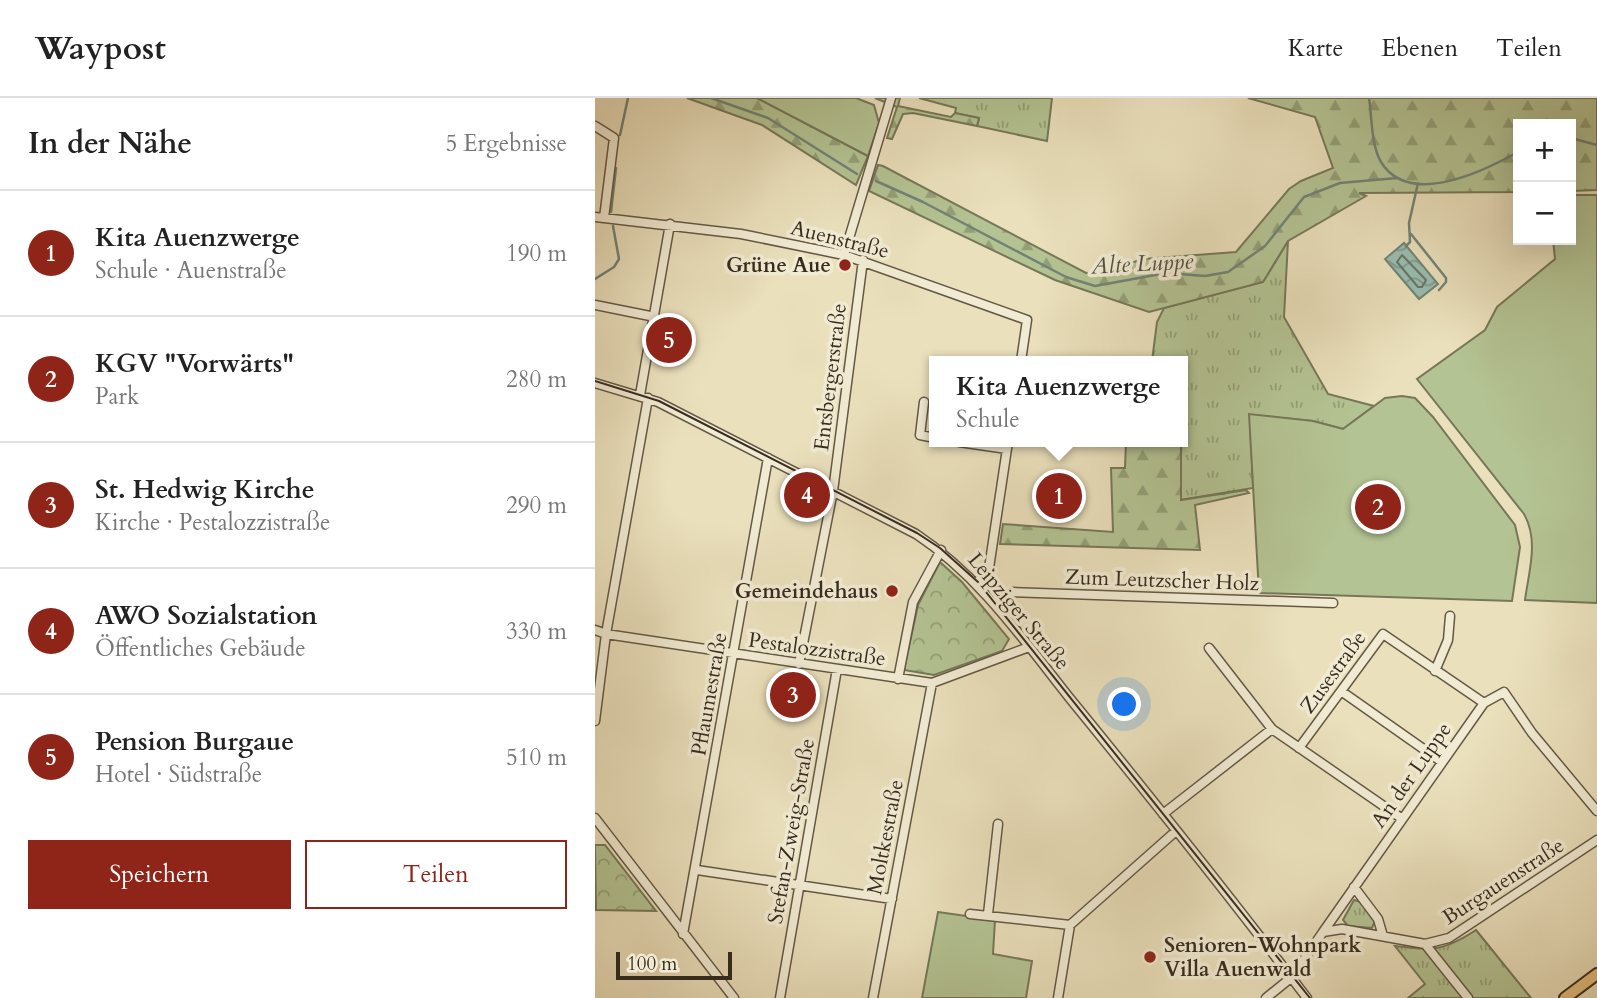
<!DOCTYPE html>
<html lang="de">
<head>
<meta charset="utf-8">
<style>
	:root { --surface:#fff; --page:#f2f2f2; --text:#222; --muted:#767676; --line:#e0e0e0; --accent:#8f2418 }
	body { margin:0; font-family:Cardo,serif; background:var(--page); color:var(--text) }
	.controls { position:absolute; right:21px; top:21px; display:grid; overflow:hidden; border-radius:0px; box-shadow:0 7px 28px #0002 }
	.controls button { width:63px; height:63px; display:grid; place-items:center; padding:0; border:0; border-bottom:2px solid var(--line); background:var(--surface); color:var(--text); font:35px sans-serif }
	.scale { position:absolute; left:21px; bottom:18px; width:116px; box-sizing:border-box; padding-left:7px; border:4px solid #382c1f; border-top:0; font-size:19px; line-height:24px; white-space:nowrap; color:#382c1f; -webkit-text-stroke:5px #f1ebd3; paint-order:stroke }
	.you { position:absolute; left:530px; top:607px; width:24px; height:24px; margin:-18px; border:5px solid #fff; border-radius:50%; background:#1a73e8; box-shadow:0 0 0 10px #1a73e833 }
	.badge { display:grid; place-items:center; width:46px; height:46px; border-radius:50%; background:var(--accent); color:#fff; font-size:23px; font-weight:700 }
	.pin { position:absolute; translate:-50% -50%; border:4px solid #fff; box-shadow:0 2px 7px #0006 }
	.popup { position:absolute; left:334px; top:258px; width:259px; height:91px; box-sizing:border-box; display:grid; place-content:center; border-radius:0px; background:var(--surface); filter:drop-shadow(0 2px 5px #0005); font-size:23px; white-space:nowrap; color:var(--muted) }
	.popup b { font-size:26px; color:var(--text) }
	.popup::after { content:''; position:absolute; left:50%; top:100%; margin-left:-14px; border:14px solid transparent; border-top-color:var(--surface) }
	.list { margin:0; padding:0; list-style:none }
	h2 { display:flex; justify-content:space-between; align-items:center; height:91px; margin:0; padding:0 28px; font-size:30px }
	h2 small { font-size:23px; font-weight:400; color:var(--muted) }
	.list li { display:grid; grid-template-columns:46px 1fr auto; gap:21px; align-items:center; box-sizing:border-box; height:126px; padding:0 28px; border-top:2px solid var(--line) }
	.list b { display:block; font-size:26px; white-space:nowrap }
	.list p { margin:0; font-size:23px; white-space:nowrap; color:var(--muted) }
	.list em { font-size:23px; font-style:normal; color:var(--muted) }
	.actions { display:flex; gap:14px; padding:21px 28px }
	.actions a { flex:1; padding:16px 0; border:2px solid var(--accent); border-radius:0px; text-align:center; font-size:24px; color:var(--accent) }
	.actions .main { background:var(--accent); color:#fff }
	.map { position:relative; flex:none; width:1002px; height:900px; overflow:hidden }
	header { display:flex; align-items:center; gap:42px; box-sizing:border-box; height:98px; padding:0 35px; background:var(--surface); border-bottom:2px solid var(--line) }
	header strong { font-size:33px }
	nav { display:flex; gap:38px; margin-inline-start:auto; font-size:24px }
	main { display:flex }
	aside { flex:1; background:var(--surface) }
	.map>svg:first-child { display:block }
</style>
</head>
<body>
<header>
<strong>Waypost</strong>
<nav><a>Karte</a><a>Ebenen</a><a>Teilen</a></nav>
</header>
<main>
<aside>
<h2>In der Nähe<small>5 Ergebnisse</small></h2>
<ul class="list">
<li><span class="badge">1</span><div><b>Kita Auenzwerge</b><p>Schule · Auenstraße</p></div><em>190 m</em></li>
<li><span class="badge">2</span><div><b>KGV &quot;Vorwärts&quot;</b><p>Park</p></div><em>280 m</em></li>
<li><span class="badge">3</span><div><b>St. Hedwig Kirche</b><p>Kirche · Pestalozzistraße</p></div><em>290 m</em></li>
<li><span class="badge">4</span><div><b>AWO Sozialstation</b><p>Öffentliches Gebäude</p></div><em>330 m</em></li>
<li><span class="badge">5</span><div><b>Pension Burgaue</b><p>Hotel · Südstraße</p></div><em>510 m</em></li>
</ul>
<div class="actions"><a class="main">Speichern</a><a>Teilen</a></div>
</aside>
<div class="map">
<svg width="1002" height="900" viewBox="0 0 1002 900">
	<defs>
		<pattern id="grass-tufts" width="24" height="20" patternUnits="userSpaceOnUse" patternTransform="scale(1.75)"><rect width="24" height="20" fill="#b4c393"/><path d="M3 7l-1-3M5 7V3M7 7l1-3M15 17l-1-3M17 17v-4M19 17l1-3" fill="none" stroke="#939f77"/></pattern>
		<pattern id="forest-firs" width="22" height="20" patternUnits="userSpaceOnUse" patternTransform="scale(1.75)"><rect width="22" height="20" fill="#b4c393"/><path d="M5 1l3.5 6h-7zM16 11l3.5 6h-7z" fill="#939f77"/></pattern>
		<pattern id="park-crowns" width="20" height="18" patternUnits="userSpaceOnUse" patternTransform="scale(1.75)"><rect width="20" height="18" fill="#b4c393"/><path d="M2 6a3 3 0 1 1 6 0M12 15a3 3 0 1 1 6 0" fill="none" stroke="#939f77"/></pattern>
		<pattern id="water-waves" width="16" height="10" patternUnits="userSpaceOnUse" patternTransform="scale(1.75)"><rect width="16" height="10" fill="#98bdb0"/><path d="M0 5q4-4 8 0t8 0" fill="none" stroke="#7d9a8f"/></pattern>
	</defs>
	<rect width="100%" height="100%" fill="#eae0bc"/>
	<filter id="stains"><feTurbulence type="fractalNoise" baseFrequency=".00286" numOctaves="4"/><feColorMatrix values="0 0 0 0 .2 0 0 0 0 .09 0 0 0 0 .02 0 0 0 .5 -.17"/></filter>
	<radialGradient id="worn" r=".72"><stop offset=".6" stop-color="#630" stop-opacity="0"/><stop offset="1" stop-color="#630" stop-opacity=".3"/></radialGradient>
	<path fill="url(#grass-tufts)" stroke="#767859" stroke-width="2" d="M324,0H457L452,43L382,28L384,20L360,15L361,10Z
		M693,143L689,219L733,296L779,308L748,331L718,323L655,317L658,390L585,402L588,263H557L562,224L569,210L668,184Z
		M759,802L766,804L780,823L777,830L753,828L748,822Z
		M881,832L936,900H813L830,886L800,848C838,853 849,853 881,832Z"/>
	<path fill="url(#forest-firs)" stroke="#767859" stroke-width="2" d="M92,0H162L273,58L261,87L167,27Z
		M280,0H305L303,8L356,19L360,15L384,20L382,28L318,15L308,16L297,41L292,40L302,9Z
		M653,0H1002V92L976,93V26H923V94L764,95L771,98L693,143L668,184L554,214L460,182L274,93L283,67L288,68L491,175L512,173L548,161L641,154L694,91L706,83L738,70L720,19Z
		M531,344H586V402L651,392L654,395L600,407L605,452L405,446L408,426L518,434L516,370H530Z"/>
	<path fill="url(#park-crowns)" stroke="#767859" stroke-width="2" d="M345,464L367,484L414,541L407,553L339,577L309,572L323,507Z
		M0,747H10L61,813L1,812Z"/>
	<path fill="#b4c393" stroke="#767859" stroke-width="2" d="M162,0H261L279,7L284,25L273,58Z
		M976,97H1002V505L930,502C934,472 944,443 929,416L822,281L890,232L902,209L960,161L958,142H976Z
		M807,298L820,300L838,319L920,427L925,449L917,503L664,495L654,316L718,323L748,331L790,300Z
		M343,814L400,822L398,856L437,863L431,900H327Z"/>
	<path fill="url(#water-waves)" stroke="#728376" stroke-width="2" d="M809,145L843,186L824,201L790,161Z"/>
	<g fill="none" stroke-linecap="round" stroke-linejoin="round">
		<path stroke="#687468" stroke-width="2" d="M807,157L831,182L827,189H823L802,164Z"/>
		<path stroke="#728376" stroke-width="2.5" d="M116,0L173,20L262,76
			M774,0C777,19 776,47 786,64C814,110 889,73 923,54
			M25,37L33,0
			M976,40L1002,47
			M281,83L328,104L471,179L500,188L571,175L610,178L633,174L670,148L709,99L745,85L802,80
			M16,114L21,70
			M816,136L851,180V184L844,192
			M811,148L815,144L814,125L823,85
			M0,181L19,169L24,161L18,128"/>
		<g stroke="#645946" stroke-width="11">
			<path id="minor" d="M0,28L19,40L9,120
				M0,119L146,136L249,157L432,222L426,263
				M249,157L296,0
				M0,207L60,219
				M0,285L63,304L321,436C386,479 429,543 477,603C557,701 636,800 712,900
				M45,297L75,126
				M329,304L325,337L340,340
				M364,344L412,351
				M382,485L394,470L413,344
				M398,505L417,494L738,505
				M0,532L11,536L337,585L434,549
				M614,550L677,631L806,720
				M204,566L238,393L268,162
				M840,573L853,542L855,518
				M303,581L318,504L346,452
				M746,593L847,664
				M0,623L11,536L53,300
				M704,650L788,536L889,605
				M568,716L677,631
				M0,720L139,900
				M102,772L297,801
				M759,789L783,821L788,838
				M375,816L475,827
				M393,816L403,726
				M728,834L889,605L909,594L937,635L1002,713
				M88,836L173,360
				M830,846L873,900
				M185,900L242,571
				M278,900L337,585
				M463,900L475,827L581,733
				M671,900L697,879L728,834L747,831L830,846L854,840L1002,742"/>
		</g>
		<g stroke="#382c1f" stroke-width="14">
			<path id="major" d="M970,900L1002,876"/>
		</g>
		<use href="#minor" stroke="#f1ebd3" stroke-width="8"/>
		<use href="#major" stroke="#e5c07e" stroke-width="10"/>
		<path stroke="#382c1f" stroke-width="2" d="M0,283L64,303L322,435L345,450L383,484L715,900"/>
	</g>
	<g fill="#8f2418" stroke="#f1ebd3" stroke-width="2.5">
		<circle cx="250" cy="167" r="7"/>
		<circle cx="297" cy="493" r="7"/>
		<circle cx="555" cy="859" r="7"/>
	</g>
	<g text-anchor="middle" stroke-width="7" stroke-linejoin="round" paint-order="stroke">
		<g font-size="21" fill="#382c1f" stroke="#f1ebd3">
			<text transform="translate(245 141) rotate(14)" y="7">Auenstraße</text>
			<text transform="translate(235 279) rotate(-83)" y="7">Entsbergerstraße</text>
			<text transform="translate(567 482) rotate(2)" y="7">Zum Leutzscher Holz</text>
			<text transform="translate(424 513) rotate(50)" y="7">Leipziger Straße</text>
			<text transform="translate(222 551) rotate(8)" y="7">Pestalozzistraße</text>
			<text transform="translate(738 574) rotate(-54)" y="7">Zusestraße</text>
			<text transform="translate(114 596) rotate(-80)" y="7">Pflaumestraße</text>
			<text transform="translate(816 677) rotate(-55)" y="7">An der Luppe</text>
			<text transform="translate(196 733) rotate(-80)" y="7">Stefan-Zweig-Straße</text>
			<text transform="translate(290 739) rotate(-79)" y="7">Moltkestraße</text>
			<text transform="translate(908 783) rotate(-33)" y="7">Burgauenstraße</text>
		</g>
		<g font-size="21" font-weight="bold" fill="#382c1f" stroke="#f1ebd3" text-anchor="end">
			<text x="236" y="174">Grüne Aue</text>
			<text x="283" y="500">Gemeindehaus</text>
			<text x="569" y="854" text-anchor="start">Senioren-Wohnpark<tspan x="569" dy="24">Villa Auenwald</tspan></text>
		</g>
		<g font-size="23" font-style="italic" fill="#505043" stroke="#f1ebd3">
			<text transform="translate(547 165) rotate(-3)" y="8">Alte Luppe</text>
		</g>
	</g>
	<rect width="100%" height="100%" filter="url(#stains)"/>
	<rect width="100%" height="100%" fill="url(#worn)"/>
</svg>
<div class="controls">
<button>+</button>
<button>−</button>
</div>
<div class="scale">100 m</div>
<div class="you"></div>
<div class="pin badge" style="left:464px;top:398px">1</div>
<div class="popup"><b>Kita Auenzwerge</b>Schule</div>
<div class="pin badge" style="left:783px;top:409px">2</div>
<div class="pin badge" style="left:198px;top:597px">3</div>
<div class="pin badge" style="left:212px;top:397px">4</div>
<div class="pin badge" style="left:74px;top:242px">5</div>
</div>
</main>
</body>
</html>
